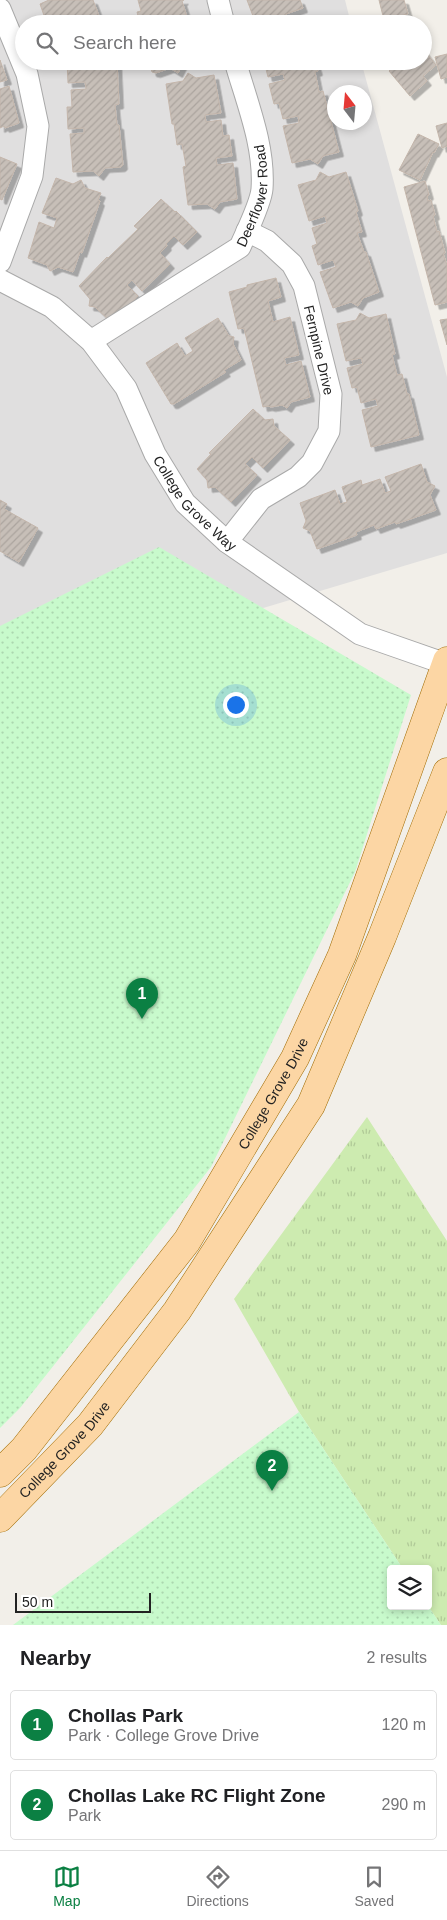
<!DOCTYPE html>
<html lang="en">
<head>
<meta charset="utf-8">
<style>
	:root { --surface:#fff; --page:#f2f2f2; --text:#202124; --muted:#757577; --line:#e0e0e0; --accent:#0b8043 }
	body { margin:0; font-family:Helvetica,sans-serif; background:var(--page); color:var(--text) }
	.controls { position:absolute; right:15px; bottom:15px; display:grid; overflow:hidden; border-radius:5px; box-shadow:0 2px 8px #0003 }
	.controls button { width:45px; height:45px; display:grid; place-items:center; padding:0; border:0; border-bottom:1px solid var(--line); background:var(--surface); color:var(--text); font:25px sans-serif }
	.compass { position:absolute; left:327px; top:85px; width:45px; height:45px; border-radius:50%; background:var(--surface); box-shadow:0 2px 8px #0003; rotate:344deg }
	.scale { position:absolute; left:15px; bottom:12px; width:136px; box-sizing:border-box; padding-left:5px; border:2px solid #222; border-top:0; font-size:14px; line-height:18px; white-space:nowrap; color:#222; -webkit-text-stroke:4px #fff; paint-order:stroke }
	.you { position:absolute; left:235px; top:704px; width:18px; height:18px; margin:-12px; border:4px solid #fff; border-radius:50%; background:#1a73e8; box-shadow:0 0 0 8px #1a73e833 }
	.badge { display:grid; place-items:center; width:32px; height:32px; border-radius:50%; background:var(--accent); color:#fff; font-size:16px; font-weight:700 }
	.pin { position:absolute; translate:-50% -41px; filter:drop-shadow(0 1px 2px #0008) }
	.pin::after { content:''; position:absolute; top:26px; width:18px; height:15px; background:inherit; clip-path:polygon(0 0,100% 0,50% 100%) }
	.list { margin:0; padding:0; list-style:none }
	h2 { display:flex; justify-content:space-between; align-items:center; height:65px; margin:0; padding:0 20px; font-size:21px }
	h2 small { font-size:16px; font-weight:400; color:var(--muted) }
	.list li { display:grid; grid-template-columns:32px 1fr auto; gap:15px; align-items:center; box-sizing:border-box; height:70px; margin:0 10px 10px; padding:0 10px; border:1px solid var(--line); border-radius:5px }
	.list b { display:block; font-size:19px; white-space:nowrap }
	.list p { margin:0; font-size:16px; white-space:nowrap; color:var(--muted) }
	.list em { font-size:16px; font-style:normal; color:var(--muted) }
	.icon { flex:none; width:28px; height:28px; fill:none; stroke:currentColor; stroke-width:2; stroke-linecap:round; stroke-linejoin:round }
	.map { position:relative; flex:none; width:447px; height:1625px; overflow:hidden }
	.search { position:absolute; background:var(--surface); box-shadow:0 2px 8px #0003; left:15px; right:15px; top:15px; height:55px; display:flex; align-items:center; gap:12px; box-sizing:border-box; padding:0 18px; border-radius:28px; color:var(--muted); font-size:19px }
	.sheet { height:225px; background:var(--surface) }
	nav { display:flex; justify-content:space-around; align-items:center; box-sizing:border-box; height:70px; border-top:1px solid var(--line); background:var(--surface); font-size:14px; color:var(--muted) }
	nav a { display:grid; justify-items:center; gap:2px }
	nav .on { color:var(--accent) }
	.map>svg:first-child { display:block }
</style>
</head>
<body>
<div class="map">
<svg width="447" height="1625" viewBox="0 0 447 1625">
	<defs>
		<pattern id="grass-tufts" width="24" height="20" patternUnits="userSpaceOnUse" patternTransform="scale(1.25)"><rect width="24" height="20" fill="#cdebb0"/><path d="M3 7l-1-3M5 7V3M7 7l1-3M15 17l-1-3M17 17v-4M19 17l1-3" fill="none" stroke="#b0c997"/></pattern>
		<pattern id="park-dots" width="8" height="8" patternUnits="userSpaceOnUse" patternTransform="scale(1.25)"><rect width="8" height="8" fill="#c8facc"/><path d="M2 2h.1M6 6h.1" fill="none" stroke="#acd6af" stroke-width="1.8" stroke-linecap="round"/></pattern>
		<pattern id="building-hatch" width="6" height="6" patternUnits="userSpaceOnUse" patternTransform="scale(1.25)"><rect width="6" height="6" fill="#c7bfb8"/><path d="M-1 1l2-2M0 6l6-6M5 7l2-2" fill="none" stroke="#aba49e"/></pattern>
		<filter id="shadow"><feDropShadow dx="4.5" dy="4.5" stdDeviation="0" flood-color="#0004"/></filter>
	</defs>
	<rect width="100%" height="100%" fill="#f2efe9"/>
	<path fill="#e0dfdf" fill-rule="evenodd" d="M0,0H345L351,24H24V61H361L447,377V553L0,687ZM334,92H364V122H334Z"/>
	<path fill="url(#grass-tufts)" d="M367,1117L447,1241V1625H441L428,1606V1569H403L299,1412L234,1299Z"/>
	<path fill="url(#park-dots)" d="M159,547L411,695L355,872L211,1167L20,1408L0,1428V626Z
		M299,1412L403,1569H391V1606H428L441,1625H13Z"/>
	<path fill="url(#building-hatch)" stroke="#c4b6ab" filter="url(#shadow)" d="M49,0H93L101,21L94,24H47L40,4Z
		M138,0H184L182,1L187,17L172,22L173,24H140L137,12L141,11Z
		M247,0H300L303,8L286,14L283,23L274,19L256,24Z
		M379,0H404L408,14L384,20Z
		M402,16L407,24H388Z
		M423,49L436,65L423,76L427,81L410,96L389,71L401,61H423Z
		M447,54V77L441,79L435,57Z
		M0,60L7,80L0,82Z
		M67,61H117L119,104L115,105L117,125H119L123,165L121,167L105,168L99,176L93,171L73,172L70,134L84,133V128L68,129L67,107H72L71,90L86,89L85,82L68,83Z
		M149,61H194L182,65L178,73L170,68L156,73L152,72Z
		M264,61H315L318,71L315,72L319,92L323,91L339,152L323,156L318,164L310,159L292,163L283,126L299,123L298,116L283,119L279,103L274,104L269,84L285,80L283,74L268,77Z
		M188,73L196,78L214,75L221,113L205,115L206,122L221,120L223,136L229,135L232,156L216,158L217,165L233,163L237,199L220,202L215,209L207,204L188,205L183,167L186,166L182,144L177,145L174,124H172L166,84L183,81Z
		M9,86L19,123L5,128L4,126L0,128V89Z
		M447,123V146L442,148L436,126Z
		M418,134L439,144L434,153L433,152L420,180L399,170Z
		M0,157L17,164L2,200L0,199Z
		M320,172L329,177L346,172L358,211L356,212L362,232L357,233L364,252H366L379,292L363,298L358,306L351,302L333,308L320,272L336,267L333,260L318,265L312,246L317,244L312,228L327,223L325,216L309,221L298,185L316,180Z
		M56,178L73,184L81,180L85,188L101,193L98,200L100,201L82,253L80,252L73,272L58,267L50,271L47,265L28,258L39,222L54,228L57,218L42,213Z
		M425,181L429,195L427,196L428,201L431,200L435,215L433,216L437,232L439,231L445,253L443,254L447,265V302L435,305L404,187Z
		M161,199L175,212L176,211L197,232L183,245L174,236L166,244L167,246L160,253L170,264L142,291L132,280L127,285L138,296L111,322L95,307L89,306L90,299L79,286L107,257L108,258L138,229L134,226Z
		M276,278L281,297L268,301L273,322L290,317L299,355L284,358L286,365L301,361L310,397L291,402L287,408L282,405L271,407L268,406L263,407L244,328L238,329L229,292L247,287V285Z
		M360,313L369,318L386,314L395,354L392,355L397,375L402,374L407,394H409L419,435L371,447L362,410L378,406L376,399L361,403L357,387L352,388L347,368L363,364L361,358L346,361L337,324L356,320Z
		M218,318L229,336L234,337L233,344L241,360L224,370L226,372L174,404H171L146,363L177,343L185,356L193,351L185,338Z
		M447,319V345L440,320Z
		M253,409L265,420L273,419L274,426L290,440L263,468L252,457L245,464L257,475L231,502L215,487L208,488L207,480L197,469L211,454L209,453Z
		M421,464L427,482L435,486L430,495L436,510L396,524L395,522L376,529L374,525L356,532L357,535L317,549L310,531L303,528L306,521L300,503L335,490L340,504L347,502L342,487L361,480L362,485L380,479L385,493L391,491L385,477Z
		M0,500L7,504L4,509L38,528L19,562L0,551Z"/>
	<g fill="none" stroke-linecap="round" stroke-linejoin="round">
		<g stroke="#a9a9a9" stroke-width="23">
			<g id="minor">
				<path d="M218,0L224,24"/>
				<path d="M0,9L27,74L38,126L32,176L0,262"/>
				<path id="s1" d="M0,280L52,307L91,341L126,388L155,454L185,503L227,542L360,634L446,664"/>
				<path id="s2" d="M91,341L240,247C246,233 261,203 262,189C265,146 247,103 235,61"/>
				<path d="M227,542L261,499L298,477L312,463L329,431L331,394L304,286L292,264L267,241L247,231"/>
			</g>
		</g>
		<g stroke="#a06b00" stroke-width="29">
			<g id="major">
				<path id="s3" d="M0,1473L24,1449L187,1241L295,1058L342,955L447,661"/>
				<path id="s4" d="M0,1518L90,1425L177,1311L311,1105L382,937L447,772"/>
			</g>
		</g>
		<use href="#minor" stroke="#fff" stroke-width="21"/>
		<use href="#major" stroke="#fcd6a4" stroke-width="28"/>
	</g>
	<g text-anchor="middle" stroke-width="4" stroke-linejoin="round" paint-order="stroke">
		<g font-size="14" fill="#222" stroke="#fff">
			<text dy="5" stroke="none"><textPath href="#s2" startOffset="230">Deerflower Road</textPath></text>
			<text transform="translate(319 350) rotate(77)" y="5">Fernpine Drive</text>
			<text dy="5" stroke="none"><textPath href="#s1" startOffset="305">College Grove Way</textPath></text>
			<text dy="5" stroke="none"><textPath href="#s3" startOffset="469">College Grove Drive</textPath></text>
			<text dy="5" stroke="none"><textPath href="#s4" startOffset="94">College Grove Drive</textPath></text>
		</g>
	</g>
</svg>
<div class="controls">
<button><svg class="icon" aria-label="layers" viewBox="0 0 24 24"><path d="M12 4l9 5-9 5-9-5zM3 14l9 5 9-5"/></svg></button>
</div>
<svg class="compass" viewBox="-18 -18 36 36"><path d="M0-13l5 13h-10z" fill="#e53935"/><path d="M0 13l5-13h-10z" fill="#757577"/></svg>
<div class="scale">50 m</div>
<div class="you"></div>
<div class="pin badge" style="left:142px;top:1019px">1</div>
<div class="pin badge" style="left:272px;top:1491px">2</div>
<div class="search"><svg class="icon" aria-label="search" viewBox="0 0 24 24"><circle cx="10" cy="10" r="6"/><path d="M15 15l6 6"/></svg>Search here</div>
</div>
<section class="sheet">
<h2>Nearby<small>2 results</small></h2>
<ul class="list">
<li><span class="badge">1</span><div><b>Chollas Park</b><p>Park · College Grove Drive</p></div><em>120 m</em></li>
<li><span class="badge">2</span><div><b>Chollas Lake RC Flight Zone</b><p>Park</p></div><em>290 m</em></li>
</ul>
</section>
<nav>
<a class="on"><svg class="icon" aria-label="map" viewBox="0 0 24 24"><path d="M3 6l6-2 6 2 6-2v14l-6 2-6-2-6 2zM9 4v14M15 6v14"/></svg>Map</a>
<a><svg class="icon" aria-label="directions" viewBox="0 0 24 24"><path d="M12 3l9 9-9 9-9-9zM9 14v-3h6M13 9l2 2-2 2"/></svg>Directions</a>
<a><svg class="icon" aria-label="saved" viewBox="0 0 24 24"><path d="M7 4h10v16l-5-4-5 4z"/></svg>Saved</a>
</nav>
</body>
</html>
